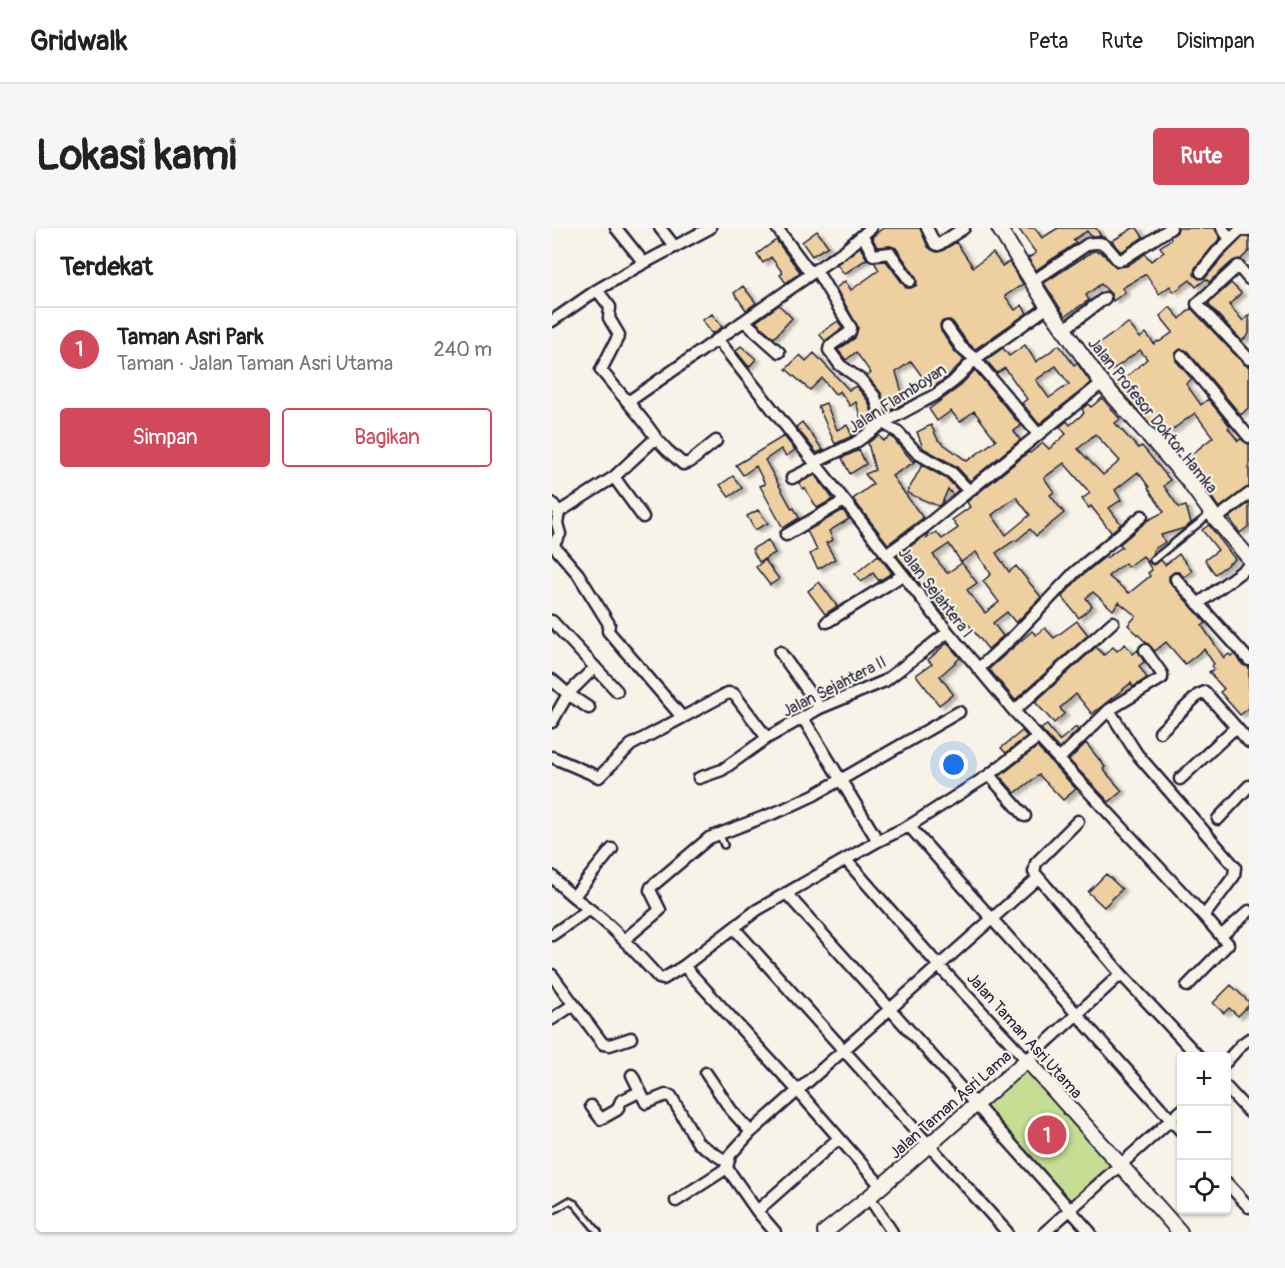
<!DOCTYPE html>
<html lang="id">
<head>
<meta charset="utf-8">
<style>
	:root { --surface:#fff; --page:#f6f6f6; --text:#202124; --muted:#757577; --line:#e0e0e0; --accent:#d1495b }
	body { margin:0; font-family:Pangolin,sans-serif; background:var(--page); color:var(--text) }
	.controls { position:absolute; right:18px; bottom:18px; display:grid; overflow:hidden; border-radius:6px; box-shadow:0 2px 4px #0004 }
	.controls button { width:54px; height:54px; display:grid; place-items:center; padding:0; border:0; border-bottom:2px solid var(--line); background:var(--surface); color:var(--text); font:30px sans-serif }
	.you { position:absolute; left:402px; top:537px; width:21px; height:21px; margin:-15px; border:4px solid #fff; border-radius:50%; background:#1a73e8; box-shadow:0 0 0 9px #1a73e833 }
	.badge { display:grid; place-items:center; width:39px; height:39px; border-radius:50%; background:var(--accent); color:#fff; font-size:20px; font-weight:700 }
	.pin { position:absolute; translate:-50% -50%; border:3px solid #fff; box-shadow:0 2px 6px #0006 }
	.list { margin:0; padding:0; list-style:none }
	h2 { display:flex; justify-content:space-between; align-items:center; height:78px; margin:0; padding:0 24px; font-size:26px }
	h2 small { font-size:20px; font-weight:400; color:var(--muted) }
	.list li { display:grid; grid-template-columns:39px 1fr auto; gap:18px; align-items:center; box-sizing:border-box; height:84px; padding:0 24px; border-top:2px solid var(--line) }
	.list b { display:block; font-size:22px; white-space:nowrap }
	.list p { margin:0; font-size:20px; white-space:nowrap; color:var(--muted) }
	.list em { font-size:20px; font-style:normal; color:var(--muted) }
	.actions { display:flex; gap:12px; padding:18px 24px }
	.actions a { flex:1; padding:14px 0; border:2px solid var(--accent); border-radius:6px; text-align:center; font-size:21px; color:var(--accent) }
	.actions .main { background:var(--accent); color:#fff }
	.icon { flex:none; width:33px; height:33px; fill:none; stroke:currentColor; stroke-width:2; stroke-linecap:round; stroke-linejoin:round }
	.map { position:relative; flex:none; width:697px; height:1004px; overflow:hidden; border-radius:6px }
	header { display:flex; align-items:center; gap:36px; box-sizing:border-box; height:84px; padding:0 30px; background:var(--surface); border-bottom:2px solid var(--line) }
	header strong { font-size:28px }
	nav { display:flex; gap:33px; margin-inline-start:auto; font-size:21px }
	.intro { display:flex; align-items:center; justify-content:space-between; box-sizing:border-box; height:144px; padding:0 36px }
	h1 { margin:0; font-size:42px }
	.button { padding:15px 27px; border-radius:6px; background:var(--accent); color:#fff; font-size:21px; font-weight:700 }
	main { display:flex; gap:36px; padding:0 36px }
	aside { flex:1; background:var(--surface); border-radius:6px; box-shadow:0 2px 4px #0004 }
	.map>svg:first-child { display:block }
</style>
</head>
<body>
<header>
<strong>Gridwalk</strong>
<nav><a>Peta</a><a>Rute</a><a>Disimpan</a></nav>
</header>
<div class="intro"><h1>Lokasi kami</h1><a class="button">Rute</a></div>
<main>
<aside>
<h2>Terdekat<small></small></h2>
<ul class="list">
<li><span class="badge">1</span><div><b>Taman Asri Park</b><p>Taman · Jalan Taman Asri Utama</p></div><em>240 m</em></li>
</ul>
<div class="actions"><a class="main">Simpan</a><a>Bagikan</a></div>
</aside>
<div class="map">
<svg width="697" height="1004" viewBox="0 0 697 1004">
	<defs>
		<filter id="shadow"><feDropShadow dx="4.5" dy="2.5" stdDeviation="1.5" flood-color="#0004"/></filter>
	</defs>
	<rect width="100%" height="100%" fill="#f7f3e8"/>
	<filter id="ink" filterUnits="userSpaceOnUse"><feTurbulence type="fractalNoise" baseFrequency=".0167" numOctaves="2"/><feDisplacementMap in="SourceGraphic" scale="12" xChannelSelector="R" yChannelSelector="G"/><feConvolveMatrix kernelMatrix="1 2 1 2 8 2 1 2 1" color-interpolation-filters="sRGB"/></filter>
	<g filter="url(#ink)">
		<path fill="#c6de94" stroke="#748068" stroke-width="1.5" d="M474,829L567,937L517,981L421,878Z"/>
		<path fill="#edcfa0" stroke="#22223b" stroke-width="1.5" fill-rule="evenodd" filter="url(#shadow)" d="M331,0H368L376,19L384,24L390,23L404,14L421,39L441,25L450,38L457,34L471,56L453,68L463,82L470,77L475,85L423,121L415,114L401,94L398,92L391,93L388,96L389,103L403,124L412,132L396,148L379,161L359,133L344,144L353,175L335,184L329,165L315,148L319,145L304,124L294,132L286,122L303,110L306,99L284,60L293,53L299,62L327,42L322,34L334,33L354,60H359L365,57L364,49L344,20L338,18L325,19L320,9Z
			M466,0H483L490,10L506,0H544L549,8H539L535,3L521,12L524,15L484,42L476,30L484,25Z
			M581,0H585L591,9L569,24L560,13Z
			M626,0H663L668,10L643,40L642,47L647,51L654,49L671,29L691,9H697V23L689,31L681,33L657,54L654,51L644,59L638,52L622,64L618,58L607,66L594,46L570,60L573,64L561,73L559,66L549,56L534,67L537,72L513,88L492,55L541,23L549,24L564,39L575,38L593,26L599,33L612,24L608,19L619,11L618,9L625,4Z
			M265,3L276,18L260,28L250,14Z
			M224,12L248,44L234,55L228,47L231,45L219,29L211,35L205,26Z
			M308,19L315,31L292,46L285,36Z
			M679,55L689,65L677,77L691,93L697,87V106L690,113L656,76Z
			M191,58L204,75L194,82L182,65Z
			M227,77L240,90L222,110L204,94Z
			M618,79L628,91L639,80L692,136L697,139V179L689,187L635,123L628,121L623,126L624,133L640,151L634,156L649,177L656,171L678,198L676,200L686,213L689,211L697,216V259L667,280L634,231L661,209L643,185L617,204L616,203L609,208L564,158L595,131L588,122L559,143L541,120L576,95L588,110L594,105L602,116L606,113L607,114L621,104L608,88Z
			M160,86L170,99L160,106L150,92Z
			M286,93L290,100L273,113L267,106Z
			M473,117L484,134L507,117L522,137L525,135L539,155L487,196L470,175L475,171L453,140L445,145L434,132L451,120L457,128ZM504,138L517,156L497,170L484,152Z
			M189,118L204,131L197,139L184,123Z
			M262,125L297,162L304,158L316,173L322,191L310,195L304,174L298,178L288,163L283,166L270,150L258,162L234,141L248,127L254,133Z
			M423,142L469,198L462,203L468,212L418,253L404,238L371,220L365,204L379,197L386,212L415,233L444,212L422,183L408,194L399,183L385,193L377,181L406,160Z
			M550,170L568,191L563,195L586,220L590,218L618,252L612,258L627,280L634,278L639,295L633,300L609,307L613,314L601,322L602,325L597,330L596,333L601,337L609,332L613,337L627,326L640,343L632,349L627,344H622L617,348V353L654,395L650,398L672,430L677,426L679,428L682,426L691,437L697,439V480L688,487L668,464L672,461L657,444L662,441L660,438L662,436L652,421L633,436L614,414L603,423L576,397L584,388L567,374L561,382L541,364L534,370L540,378L527,390L510,369L528,349L553,329L554,330L570,319L568,316L596,292L612,284L596,260L597,259L586,244L563,262L569,272L557,280L569,296L559,304L539,278L537,280L530,271L538,265L512,235L492,250L502,264L498,267L512,285L484,308L478,301L464,313L463,312L444,325L457,344L464,338L489,369L464,395L455,384L441,395L451,408L436,421L404,381L395,389L345,328L377,305L374,311L384,304L390,311L406,300L400,292L418,279L415,274L477,224L478,225L491,215L497,221L514,206L508,199L515,193L518,197L532,185L530,181L536,176L539,179ZM543,206L568,233L551,247L526,221ZM464,269L478,287L454,307L440,287ZM397,316L409,334L424,324L439,346L431,353L447,374L433,385L415,362L425,355L410,335L395,345L381,327ZM591,328L600,342L596,345L598,348L577,365L556,348L573,335L576,339Z
			M274,175L285,202L295,197L300,208L283,216L266,178Z
			M250,194L271,222L265,225L244,199Z
			M327,207L331,213L339,208L341,210L361,234L362,232L364,233L340,248L371,290L336,316L301,271L321,256L313,246L323,242L316,215Z
			M232,208L243,222L234,228L229,221L213,232L240,281L242,280L247,290L231,300L208,258L213,256L204,238L191,247L184,237Z
			M307,222L314,236L298,246L290,230Z
			M370,237L395,251L406,262L401,267L396,261L390,275L386,278L355,265Z
			M263,247L281,271L265,280L253,260L251,261L247,255Z
			M181,248L190,260L177,269L168,257Z
			M697,275V298L688,305L677,290Z
			M206,282L216,295L203,302L195,288Z
			M291,282L297,291L277,303L281,312L274,315L283,331L266,341L258,326L265,322L255,303Z
			M657,297L683,331L663,346L653,332L666,322L650,302Z
			M216,312L223,325L207,334L200,321Z
			M326,327L340,345L327,353L321,345L309,354L303,346Z
			M213,332L227,351L218,357L204,339Z
			M267,354L285,378L273,386L256,363Z
			M525,393L536,407L463,472L437,441L480,403L484,407L493,400L502,410Z
			M395,415L408,430L388,448L401,466L387,477L364,447L380,436L376,432Z
			M573,416L581,426L586,422L592,434L587,438L595,450L581,459L579,455L540,486L524,466L508,480L512,486L502,495L483,474L544,419L552,427L561,419L565,423Z
			M495,497L507,513L524,499L526,502L507,521L489,501Z
			M470,503L475,508L454,525L449,520Z
			M534,515L553,539L551,541L570,563L557,574L517,532Z
			M485,519L524,561L511,572L487,547L463,565L448,548Z
			M554,646L570,661L552,679L536,664Z
			M679,757L697,774V777L686,788L677,780L672,785L661,775Z"/>
		<g fill="none" stroke-linecap="round" stroke-linejoin="round">
			<g stroke="#22223b" stroke-width="10">
				<path id="service" d="M601,332L658,286
					M167,605L172,617
					M0,983L17,973L23,976L46,1004"/>
			</g>
			<g stroke="#22223b" stroke-width="15">
				<path id="minor" d="M64,0L92,35
					M108,0L123,19
					M375,0L383,16L386,17L412,0
					M670,0L678,11
					M311,8L321,27L338,25L358,53
					M264,42L299,100L298,104L278,118L277,122L288,137L309,152L323,169L331,195L346,204L365,225L400,245L417,263
					M649,44L665,24L688,2H697
					M259,45L292,23L319,0
					M697,51L686,38L645,76L697,131
					M480,54L536,16C555,12 554,19 566,32L571,31L619,0
					M0,93L45,62L92,35L158,0
					M192,93L227,124
					M395,99L409,119L423,131L486,206
					M511,102L553,70
					M166,112L396,404L462,483L652,688L676,716L635,758
					M630,128L697,209
					M76,174L259,46L225,0
					M104,210L115,222L131,236L138,234L164,213
					M262,235L303,215L331,195L383,167L401,154L423,131L496,79
					M62,249L91,289
					M240,250L264,238
					M0,275L7,284
					M7,284L62,249L104,210C88,186 67,165 49,142L67,107L57,90L58,79L45,62
					M7,284L5,295L8,306L1,317L26,346L57,396L56,403L130,489
					M664,291L697,266
					M234,307L292,273
					M335,326L370,301L550,155
					M624,351L697,432
					M646,376L697,338
					M0,393L65,463
					M275,394L351,347
					M228,424L268,480
					M426,441L461,409L523,344L590,288
					M0,452L16,466L43,439
					M557,482L585,526L683,639L682,648L652,688
					M462,483L561,394
					M251,490L326,613
					M0,494L16,466L37,480
					M608,504L646,467L653,464L697,514
					M0,529L47,549L79,517L176,465L182,466L215,510
					M507,531L557,482L610,450V446L593,422
					M437,547L473,588
					M147,550L170,542L215,510L268,480L333,453L396,404
					M628,551L684,499
					M666,591L697,558
					M526,593L484,635L482,644L569,746L646,828
					M357,598L630,904
					M294,632L387,738L475,832L569,746
					M0,648C15,667 37,679 54,695C73,712 90,731 107,750L111,751L132,738L205,682L326,613L357,598L437,547L485,510
					M234,665L538,1004
					M22,668L60,621
					M182,700L455,1004
					M0,707L36,682
					M669,708L697,683
					M72,712L108,682L98,662L99,659L157,610L230,582L262,567L407,484
					M132,738L246,863L329,958
					M0,747L51,816L58,817L79,810
					M0,791L21,777
					M674,834L690,816L697,811
					M154,845L179,882L199,904
					M80,847L94,875L114,867L119,868L146,915L175,934
					M674,859L697,884
					M39,878L49,891L65,882L69,873L87,864
					M674,954L697,979
					M317,969L340,1004
					M124,973L175,940
					M205,983L287,910
					M223,1004L205,983L175,940L178,927L199,904L486,650
					M493,1004L630,882"/>
			</g>
			<g stroke="#22223b" stroke-width="18">
				<path id="tertiary" d="M447,0L496,79L550,155L634,250L664,291L697,330
					M273,1004L317,969L475,832L628,1004"/>
			</g>
			<use href="#service" stroke="#f7f3e8" stroke-width="5"/>
			<use href="#minor" stroke="#f7f3e8" stroke-width="10"/>
			<use href="#tertiary" stroke="#f7f3e8" stroke-width="14"/>
		</g>
	</g>
	<g text-anchor="middle" stroke-width="4.5" stroke-linejoin="round" paint-order="stroke">
		<g font-size="16" fill="#22223b" stroke="#f7f3e8">
			<text transform="translate(345 170) rotate(-33)" y="6">Jalan Flamboyan</text>
			<text transform="translate(601 187) rotate(51)" y="6">Jalan Profesor Doktor Hamka</text>
			<text transform="translate(384 364) rotate(52)" y="6">Jalan Sejahtera I</text>
			<text transform="translate(282 458) rotate(-27)" y="6">Jalan Sejahtera II</text>
			<text transform="translate(473 807) rotate(48)" y="6">Jalan Taman Asri Utama</text>
			<text transform="translate(398 876) rotate(-41)" y="6">Jalan Taman Asri Lama</text>
		</g>
	</g>
</svg>
<div class="controls">
<button>+</button>
<button>−</button>
<button><svg class="icon" aria-label="locate" viewBox="0 0 24 24"><circle cx="12" cy="12" r="6"/><path d="M12 2v4M12 18v4M2 12h4M18 12h4"/></svg></button>
</div>
<div class="you"></div>
<div class="pin badge" style="left:495px;top:907px">1</div>
</div>
</main>
</body>
</html>
